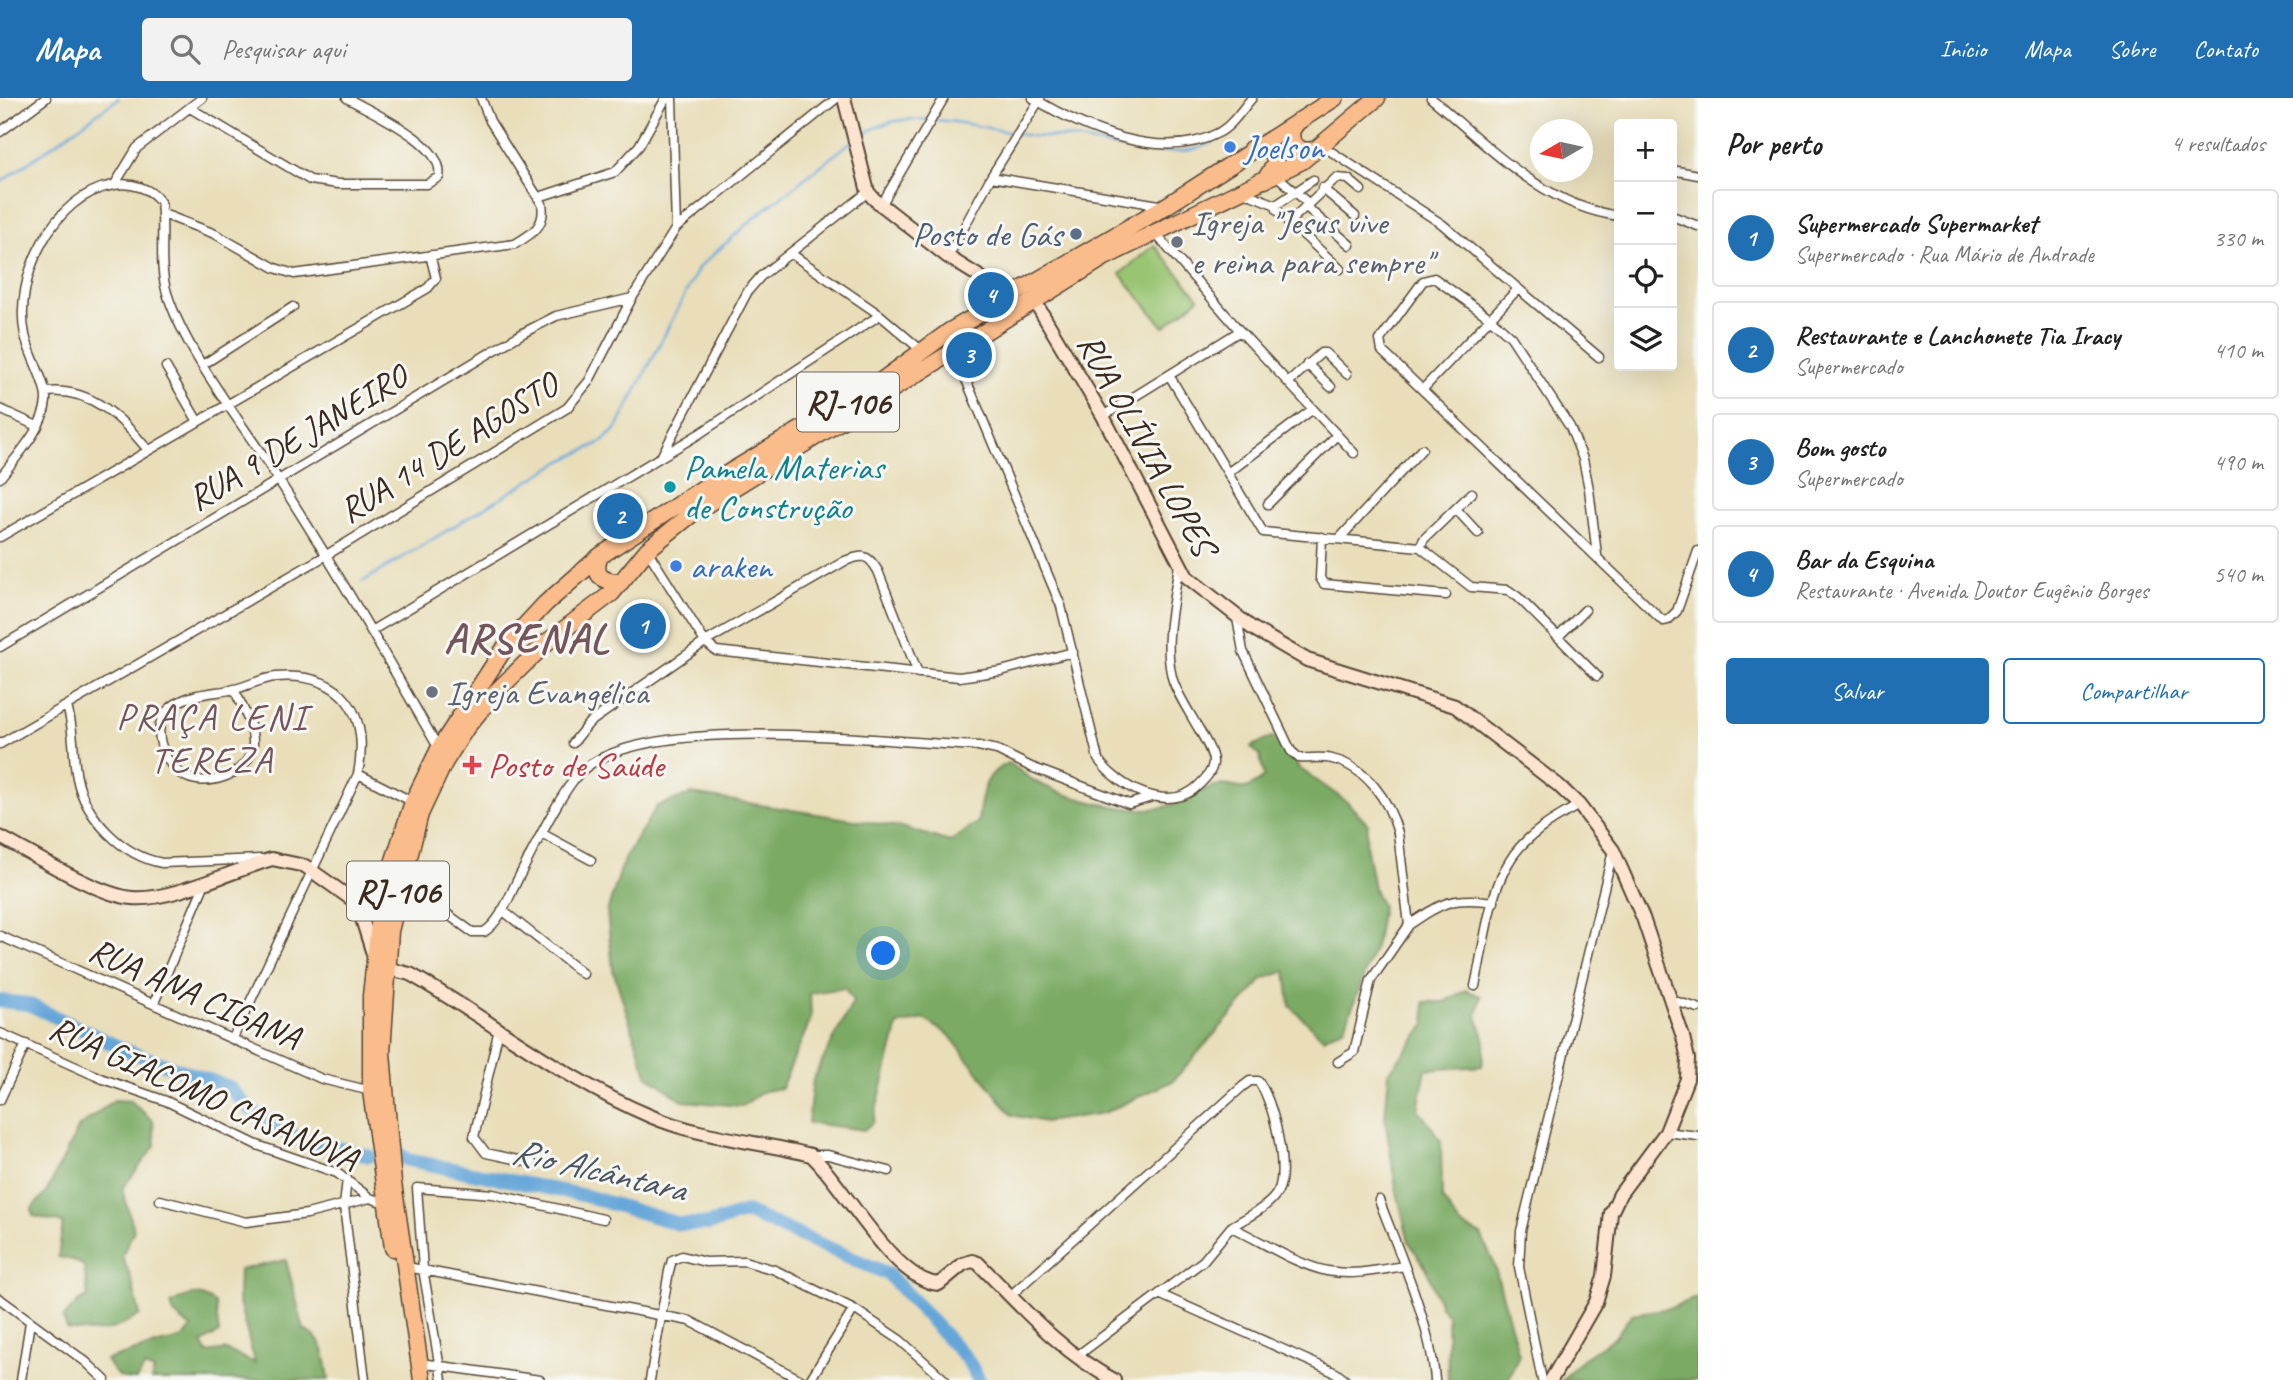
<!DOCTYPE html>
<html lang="pt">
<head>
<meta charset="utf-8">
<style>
	:root { --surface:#fff; --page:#f2f2f2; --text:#222; --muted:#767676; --line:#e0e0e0; --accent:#1f6fb2 }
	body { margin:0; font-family:Caveat,sans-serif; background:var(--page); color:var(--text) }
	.controls { position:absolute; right:21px; top:21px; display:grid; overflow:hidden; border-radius:7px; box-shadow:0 7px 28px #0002 }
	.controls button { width:63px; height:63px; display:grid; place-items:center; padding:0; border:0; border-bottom:2px solid var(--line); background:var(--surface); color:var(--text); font:35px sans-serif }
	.compass { position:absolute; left:1530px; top:21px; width:63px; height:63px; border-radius:50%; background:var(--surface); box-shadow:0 7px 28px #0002; rotate:261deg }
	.you { position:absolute; left:884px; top:856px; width:24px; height:24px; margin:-18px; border:5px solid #fff; border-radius:50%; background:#1a73e8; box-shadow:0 0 0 10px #1a73e833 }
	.badge { display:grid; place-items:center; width:46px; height:46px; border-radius:50%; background:var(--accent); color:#fff; font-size:23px; font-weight:700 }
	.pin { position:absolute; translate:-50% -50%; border:4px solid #fff; box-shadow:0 2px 7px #0006 }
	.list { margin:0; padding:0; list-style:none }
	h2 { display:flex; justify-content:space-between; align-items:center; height:91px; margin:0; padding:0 28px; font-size:30px }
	h2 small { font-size:23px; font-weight:400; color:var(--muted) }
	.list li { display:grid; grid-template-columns:46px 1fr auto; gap:21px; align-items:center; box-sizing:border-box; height:98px; margin:0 14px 14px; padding:0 14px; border:2px solid var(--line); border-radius:7px }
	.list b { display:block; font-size:26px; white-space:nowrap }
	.list p { margin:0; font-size:23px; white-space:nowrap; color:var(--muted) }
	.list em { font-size:23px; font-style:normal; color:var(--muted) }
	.actions { display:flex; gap:14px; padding:21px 28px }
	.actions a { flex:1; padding:16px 0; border:2px solid var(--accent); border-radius:7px; text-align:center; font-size:24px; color:var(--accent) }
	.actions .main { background:var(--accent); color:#fff }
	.icon { flex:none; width:38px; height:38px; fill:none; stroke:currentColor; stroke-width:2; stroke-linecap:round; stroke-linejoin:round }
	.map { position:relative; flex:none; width:1698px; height:1282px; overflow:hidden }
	header { display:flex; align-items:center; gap:42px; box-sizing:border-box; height:98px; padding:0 35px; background:var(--accent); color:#fff }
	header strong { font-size:33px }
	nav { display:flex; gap:38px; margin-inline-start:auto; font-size:24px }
	.search { width:490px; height:63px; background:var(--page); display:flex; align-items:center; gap:18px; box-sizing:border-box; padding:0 24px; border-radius:7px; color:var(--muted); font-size:26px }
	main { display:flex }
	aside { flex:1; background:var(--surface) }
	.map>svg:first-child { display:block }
</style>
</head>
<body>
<header>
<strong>Mapa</strong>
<div class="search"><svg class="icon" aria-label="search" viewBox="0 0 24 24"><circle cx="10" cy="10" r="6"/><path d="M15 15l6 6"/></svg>Pesquisar aqui</div>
<nav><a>Início</a><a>Mapa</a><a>Sobre</a><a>Contato</a></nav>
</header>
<main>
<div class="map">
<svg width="1698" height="1282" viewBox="0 0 1698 1282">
	<rect width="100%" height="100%" fill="#f6f6f2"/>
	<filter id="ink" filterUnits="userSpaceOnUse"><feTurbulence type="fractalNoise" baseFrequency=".0143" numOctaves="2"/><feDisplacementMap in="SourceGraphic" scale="14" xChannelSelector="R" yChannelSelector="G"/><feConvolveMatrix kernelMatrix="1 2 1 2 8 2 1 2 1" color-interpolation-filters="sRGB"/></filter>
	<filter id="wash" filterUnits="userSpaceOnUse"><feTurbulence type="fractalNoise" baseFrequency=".00686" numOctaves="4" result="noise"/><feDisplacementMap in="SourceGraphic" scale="28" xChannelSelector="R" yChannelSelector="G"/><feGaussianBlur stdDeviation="1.57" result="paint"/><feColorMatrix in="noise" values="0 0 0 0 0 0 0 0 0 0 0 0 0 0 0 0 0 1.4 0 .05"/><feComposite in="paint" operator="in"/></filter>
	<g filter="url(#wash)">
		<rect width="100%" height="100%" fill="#e9deb9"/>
		<path fill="#99c471" stroke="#6a7748" stroke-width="2" d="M1154,147L1199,200L1164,229L1120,176Z"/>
		<path fill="#7aaa63" stroke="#5a6a40" stroke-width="2" d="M1271,639L1281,642L1299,670L1347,704L1368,726L1366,746L1374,791L1382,809L1376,845L1345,929L1323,940L1290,908L1286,873L1263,881L1173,983L1104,1015L1045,1024L1012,1017L949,937L924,921L898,927L873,1024L864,1032L808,1025L813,981L853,904L845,890L810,895L811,921L781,990L764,993L742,1008L683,1003L647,977L613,872L607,814L625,759L657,708L692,696L905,730L950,744L978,724C981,700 982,675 1009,665C1019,671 1029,681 1040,686C1071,701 1126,715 1160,710C1179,707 1196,692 1215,688C1237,683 1238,701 1264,679L1260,658L1251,649Z
			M1466,892L1481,898L1477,918L1485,943L1482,968L1426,972L1418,1011L1441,1042L1442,1100L1460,1127L1481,1137L1493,1163L1519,1257L1508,1282H1448L1447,1217L1440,1208L1427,1172L1409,1144L1396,1090L1385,1020L1389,974L1426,926L1424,904H1444Z
			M114,1002L131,1003L153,1023L155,1048L122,1091L134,1132L122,1158L131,1180L140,1217C113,1234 99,1237 67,1231L63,1220L79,1203L88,1199L84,1168L73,1162L58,1159L63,1125L33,1118L32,1110L46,1095L79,1029Z
			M286,1162L304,1232C325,1240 326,1261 329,1282H151L154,1273L145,1269L136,1282C120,1282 114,1276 106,1262C133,1255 157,1244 183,1241L191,1230L174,1216L171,1206C189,1195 197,1193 215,1205L219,1235L202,1245L207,1255L226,1252L255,1265L238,1201L239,1172Z
			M1698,1199V1282H1562L1582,1261L1615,1239L1632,1216L1671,1210Z"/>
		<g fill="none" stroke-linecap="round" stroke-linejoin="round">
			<path stroke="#65a6d9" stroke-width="2.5" d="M859,39C873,30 888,23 904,22C946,18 990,32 1031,38C1043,40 1056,38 1068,40C1110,47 1190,70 1223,36
				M0,85L119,0
				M362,484L560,364L602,344L617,330L699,169L759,116L851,44"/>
			<path stroke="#65a6d9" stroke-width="14" d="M0,903L28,906L127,953L229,989L248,1010L283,1033L303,1042L369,1058
				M397,1054L408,1062L586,1098L679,1126H709L746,1114L888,1176L967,1261L979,1282"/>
		</g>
	</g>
	<g filter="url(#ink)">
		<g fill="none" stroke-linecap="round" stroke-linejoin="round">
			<g stroke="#554535" stroke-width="11">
				<path id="street" d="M672,0L676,130
					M1033,0C1082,30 1161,65 1218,35C1232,28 1242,11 1252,0
					M1431,0C1487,47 1543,108 1619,118
					M190,10L310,82L338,86H427L439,79C446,46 371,14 347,0
					M0,34L46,0
					M1321,47L1442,126L1599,259
					M1672,72L1698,77
					M1276,77L1308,105
					M991,79L1165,108
					M1313,82L1276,107L1277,112L1340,171
					M115,86L137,50L202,0
					M1322,90L1355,118
					M1243,94L1276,107
					M539,99L615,74L639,48L666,0
					M1305,108L1350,147
					M880,109L944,0
					M163,116L215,136L275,170L294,176L515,146C532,136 546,128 542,106L490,23L481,0
					M1672,118L1698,128
					M1288,125L1336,80L1348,81L1361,92
					M1154,134L1240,233L1354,355
					M790,155L880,217L921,252
					M948,159L991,79L1040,1
					M954,253L1061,508L1098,661C1117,689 1170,717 1199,687C1205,681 1212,674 1213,665C1215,649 1177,602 1172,579C1163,543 1174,503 1179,467
					M204,266L293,209
					M1307,266L1331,289
					M166,269L197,322
					M1169,277L1263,434L1420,449L1471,489L1508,492L1518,499L1597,578
					M1289,284L1321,255H1325L1347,276
					M1423,291L1517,192
					M46,294C90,289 122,320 147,351
					M0,311L37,328
					M1103,318L1240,233
					M661,359L748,193L761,178L868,94
					M1229,374L1313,311
					M0,380C16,359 44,330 46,303C47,285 29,257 25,237C13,181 53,96 114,87C131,84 152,90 161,105C165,134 158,166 167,195C186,256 244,327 278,381C335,469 387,560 439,651
					M1268,406L1337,337
					M1456,411L1478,435
					M0,439L428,190L436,180L430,157
					M1322,439L1320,480L1324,486L1446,497
					M1339,441L1422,351
					M1420,449L1424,441L1472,395
					M647,452L705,544L716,553L959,579L1001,573L1073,554
					M1597,457L1589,391L1583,361L1570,329L1511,239L1490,220L1434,180L1423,183L1380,242L1382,253L1663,523L1668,522L1677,513L1698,453
					M1237,520L1243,553L1291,653L1299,660C1310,661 1321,658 1332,661C1366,669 1389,702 1398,735L1409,827L1371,882L1354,954L1338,964
					M371,533L699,336L880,217
					M1559,538L1585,512
					M0,549L523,235L556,218L632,200
					M67,609C75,632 72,657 77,680C85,720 123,758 162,765L261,761
					M573,645L589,625L705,544L845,463C863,456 868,456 878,473L918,575
					M0,646L325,458L567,310L589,283L632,200L676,130L837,0
					M358,676L413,704
					M543,736L591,762
					M402,783L472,834H484C502,823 510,795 520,777C537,745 553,709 575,680C631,610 892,645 978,648L997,652L1031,669L1129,706L1152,699
					M502,812L583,876
					M1409,827C1443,804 1453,798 1494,804
					M0,838L322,981L371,993
					M1475,888C1484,849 1488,798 1509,764C1524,738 1554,721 1579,707
					M1671,902L1698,910
					M154,905L205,785
					M499,931L474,1039L486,1055L532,1065
					M0,935L103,981L166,1003L257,1047L337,1075L370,1100L385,1105
					M233,940L358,676C370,614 342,574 276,579C262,580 248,588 235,591C213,596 187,594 169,611C150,629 162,662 181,676C204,692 251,677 253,646C254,628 241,607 234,591
					M0,1002L26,946
					M1666,1034L1698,1038
					M811,1057H828L889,1073
					M347,1081L344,1108L365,1282
					M160,1102L246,1124L307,1116L370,1100
					M1379,1102C1399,1154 1431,1227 1435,1282
					M407,1169L690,1223L801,1282
					M1159,1196L1336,1275L1345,1282
					M1009,1199L1242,989L1250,983H1258C1273,1000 1289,1072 1278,1093C1270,1109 1245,1120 1231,1129
					M0,1201L86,1264L105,1282
					M1077,1258L1203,1163L1231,1129C1262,1143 1294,1166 1327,1173C1353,1178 1379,1172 1404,1168
					M420,1265L540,1282
					M21,1282L30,1224
					M442,1282L423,1171L417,1090L493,1096L603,1121
					M650,1282L669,1173L672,1162L682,1158L705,1164L744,1163L775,1172L854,1211L900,1242L945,1282
					M810,1282L854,1211
					M1542,1282L1519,1169L1521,1133L1613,753"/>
			</g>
			<g stroke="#554535" stroke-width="16">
				<path id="secondary" d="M844,0L868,94L874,101L948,159L1009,197
					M1034,202L1103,318L1187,479L1252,530L1307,562L1455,608L1558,687L1579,707L1613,752L1643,820L1683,939L1688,961L1687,981L1666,1034L1620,1096L1611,1115L1604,1178L1596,1204L1551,1282
					M0,739C33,756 97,797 132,800C167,804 235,772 272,761L305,768L357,805L374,859
					M385,870L410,876C491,922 564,982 650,1018C701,1040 757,1043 811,1057C843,1085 893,1183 939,1186L963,1166L972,1163L978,1165C1019,1206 1061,1255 1114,1282"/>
			</g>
			<g stroke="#554535" stroke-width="19">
				<path id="highway" d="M1298,23L1291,33L1292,45L1303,53L1314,52
					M1251,51H1269L1274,54L1275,66L1265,82
					M600,458C592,477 602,484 621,484
					M393,1150L371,993V898L382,799L413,704L439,651L506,548L545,506L600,458L705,389L877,286L950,233L1166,108L1335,0
					M422,1282L393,1085L382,955L390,833L420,716L444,665L466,630L495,595L546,545L612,495L647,452L693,415L1105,159L1302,63L1377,0"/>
			</g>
			<use href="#street" stroke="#fff" stroke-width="8"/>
			<use href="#secondary" stroke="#fde4d1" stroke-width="12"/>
			<use href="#highway" stroke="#fabc8b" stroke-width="16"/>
		</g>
	</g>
	<g fill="#3f7fe0" stroke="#f6f6f2" stroke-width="2.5">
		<circle cx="1230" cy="49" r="7"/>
		<circle cx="676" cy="468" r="7"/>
	</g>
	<circle fill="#5c6f8a" stroke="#f6f6f2" stroke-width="2.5" cx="1076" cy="136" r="7"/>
	<g fill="#6b7280" stroke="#f6f6f2" stroke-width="2.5">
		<circle cx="1177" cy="144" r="7"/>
		<circle cx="432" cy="594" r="7"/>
	</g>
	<circle fill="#0f9aa8" stroke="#f6f6f2" stroke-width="2.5" cx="670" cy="389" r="7"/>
	<path fill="#e0444e" stroke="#f6f6f2" stroke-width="2.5" d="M468.5 656.5h7v7h7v7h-7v7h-7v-7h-7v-7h7z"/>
	<g text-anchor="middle" stroke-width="6" stroke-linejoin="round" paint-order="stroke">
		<g fill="#f6f6f2" stroke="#73675e" stroke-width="2">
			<rect x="797" y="274.5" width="102" height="59" rx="5"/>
			<rect x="347" y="763.5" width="102" height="59" rx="5"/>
		</g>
		<g font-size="33" font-weight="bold" fill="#3b2a1e">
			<text x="848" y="316">RJ-106</text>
			<text x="398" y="805">RJ-106</text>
		</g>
		<g font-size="35" fill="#366cbe" stroke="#f6f6f2" text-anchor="start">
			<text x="1244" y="61">Joelson</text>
			<text x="690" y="480">araken</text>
		</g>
		<g font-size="35" fill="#5b616d" stroke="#f6f6f2" text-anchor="start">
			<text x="1191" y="136">Igreja "Jesus vive<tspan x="1191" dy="40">e reina para sempre"</tspan></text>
			<text x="446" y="606">Igreja Evangélica</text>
		</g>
		<g font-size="35" fill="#4e5e75" stroke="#f6f6f2" text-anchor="end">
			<text x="1062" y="148">Posto de Gás</text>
		</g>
		<g font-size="35" fill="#3b2a1e" stroke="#f6f6f2">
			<text transform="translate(297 339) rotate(-31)" y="12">RUA 9 DE JANEIRO</text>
			<text transform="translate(1147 346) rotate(61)" y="12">RUA OLÍVIA LOPES</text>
			<text transform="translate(448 349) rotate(-32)" y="12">RUA 14 DE AGOSTO</text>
			<text transform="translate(195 895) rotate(24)" y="12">RUA ANA CIGANA</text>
			<text transform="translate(204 995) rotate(24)" y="12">RUA GIACOMO CASANOVA</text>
		</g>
		<g font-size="35" fill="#0d838f" stroke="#f6f6f2" text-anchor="start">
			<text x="684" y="381">Pamela Materias<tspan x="684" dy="40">de Construção</tspan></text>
		</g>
		<g font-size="35" fill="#be3a42" stroke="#f6f6f2" text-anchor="start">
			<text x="488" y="679">Posto de Saúde</text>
		</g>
		<g font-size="37" letter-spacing="2" fill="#73555c" stroke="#f6f6f2">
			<text x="212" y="631">PRAÇA LENI<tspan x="212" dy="43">TEREZA</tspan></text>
		</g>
		<g font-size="37" font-style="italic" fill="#4a555f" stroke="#f6f6f2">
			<text transform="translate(599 1071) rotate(13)" y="13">Rio Alcântara</text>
		</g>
		<g font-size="42" font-weight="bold" letter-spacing="2" fill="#73555c" stroke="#f6f6f2">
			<text x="527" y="554">ARSENAL</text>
		</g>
	</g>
</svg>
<div class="controls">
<button>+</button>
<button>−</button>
<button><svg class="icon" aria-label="locate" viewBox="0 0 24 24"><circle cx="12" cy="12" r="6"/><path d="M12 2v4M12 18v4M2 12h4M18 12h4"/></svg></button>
<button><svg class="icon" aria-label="layers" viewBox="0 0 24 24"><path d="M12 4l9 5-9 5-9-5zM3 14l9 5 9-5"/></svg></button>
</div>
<svg class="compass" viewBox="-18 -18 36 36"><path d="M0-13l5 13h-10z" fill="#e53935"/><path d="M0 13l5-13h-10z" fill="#767676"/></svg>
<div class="you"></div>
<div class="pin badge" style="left:643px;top:528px">1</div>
<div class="pin badge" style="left:620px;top:418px">2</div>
<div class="pin badge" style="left:969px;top:257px">3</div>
<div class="pin badge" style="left:991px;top:197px">4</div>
</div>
<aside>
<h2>Por perto<small>4 resultados</small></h2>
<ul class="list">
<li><span class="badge">1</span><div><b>Supermercado Supermarket</b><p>Supermercado · Rua Mário de Andrade</p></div><em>330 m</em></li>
<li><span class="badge">2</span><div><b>Restaurante e Lanchonete Tia Iracy</b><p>Supermercado</p></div><em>410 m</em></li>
<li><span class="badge">3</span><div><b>Bom gosto</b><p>Supermercado</p></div><em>490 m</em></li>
<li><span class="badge">4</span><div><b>Bar da Esquina</b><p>Restaurante · Avenida Doutor Eugênio Borges</p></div><em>540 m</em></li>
</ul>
<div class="actions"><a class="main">Salvar</a><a>Compartilhar</a></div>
</aside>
</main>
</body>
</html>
